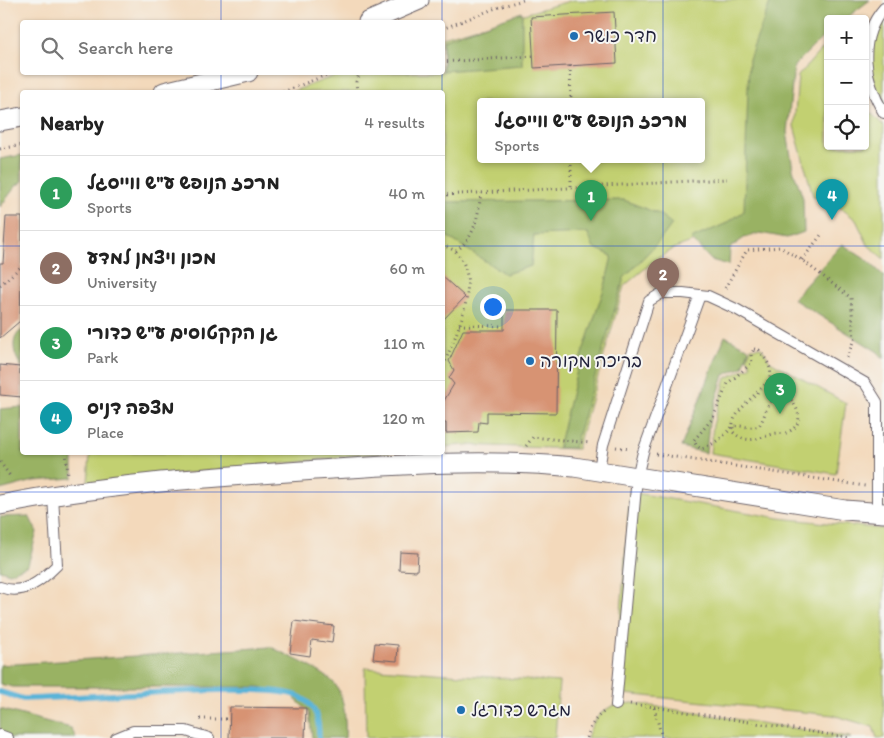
<!DOCTYPE html>
<html lang="en">
<head>
<meta charset="utf-8">
<style>
	:root { --surface:#fff; --page:#f6f6f6; --text:#222; --muted:#767676; --line:#e0e0e0; --accent:#1f6fb2 }
	body { margin:0; font-family:Itim,"Playpen Sans Hebrew",sans-serif; background:var(--page); color:var(--text) }
	.controls { position:absolute; right:15px; top:15px; display:grid; overflow:hidden; border-radius:5px; box-shadow:0 1px 4px #0004 }
	.controls button { width:45px; height:45px; display:grid; place-items:center; padding:0; border:0; border-bottom:1px solid var(--line); background:var(--surface); color:var(--text); font:25px sans-serif }
	.you { position:absolute; left:492px; top:306px; width:18px; height:18px; margin:-12px; border:4px solid #fff; border-radius:50%; background:#1a73e8; box-shadow:0 0 0 8px #1a73e833 }
	.badge { display:grid; place-items:center; width:32px; height:32px; border-radius:50%; background:var(--accent); color:#fff; font-size:16px; font-weight:700 }
	.pin { position:absolute; translate:-50% -41px; filter:drop-shadow(0 1px 2px #0008) }
	.pin::after { content:''; position:absolute; top:26px; width:18px; height:15px; background:inherit; clip-path:polygon(0 0,100% 0,50% 100%) }
	.popup { position:absolute; left:477px; top:98px; width:228px; height:65px; box-sizing:border-box; display:grid; place-content:center; border-radius:5px; background:var(--surface); filter:drop-shadow(0 1px 4px #0005); font-size:16px; white-space:nowrap; color:var(--muted) }
	.popup b { font-size:19px; color:var(--text) }
	.popup::after { content:''; position:absolute; left:50%; top:100%; margin-left:-10px; border:10px solid transparent; border-top-color:var(--surface) }
	.list { margin:0; padding:0; list-style:none }
	h2 { display:flex; justify-content:space-between; align-items:center; height:65px; margin:0; padding:0 20px; font-size:21px }
	h2 small { font-size:16px; font-weight:400; color:var(--muted) }
	.list li { display:grid; grid-template-columns:32px 1fr auto; gap:15px; align-items:center; box-sizing:border-box; height:75px; padding:0 20px; border-top:1px solid var(--line) }
	.list b { display:block; font-size:19px; white-space:nowrap }
	.list p { margin:0; font-size:16px; white-space:nowrap; color:var(--muted) }
	.list em { font-size:16px; font-style:normal; color:var(--muted) }
	.icon { flex:none; width:28px; height:28px; fill:none; stroke:currentColor; stroke-width:2; stroke-linecap:round; stroke-linejoin:round }
	.map { position:relative; flex:none; width:884px; height:738px; overflow:hidden }
	.search { position:absolute; background:var(--surface); box-shadow:0 1px 4px #0004; left:20px; top:20px; width:425px; height:55px; display:flex; align-items:center; gap:12px; box-sizing:border-box; padding:0 18px; border-radius:5px; color:var(--muted); font-size:19px }
	.panel { position:absolute; background:var(--surface); box-shadow:0 1px 4px #0004; left:20px; top:90px; width:425px; height:365px; border-radius:5px }
	.map>svg:first-child { display:block }
</style>
</head>
<body>
<div class="map">
<svg width="884" height="738" viewBox="0 0 884 738">
	<rect width="100%" height="100%" fill="#f6f6f2"/>
	<filter id="ink" filterUnits="userSpaceOnUse"><feTurbulence type="fractalNoise" baseFrequency=".02" numOctaves="2"/><feDisplacementMap in="SourceGraphic" scale="10" xChannelSelector="R" yChannelSelector="G"/><feConvolveMatrix kernelMatrix="1 2 1 2 8 2 1 2 1" color-interpolation-filters="sRGB"/></filter>
	<filter id="wash" filterUnits="userSpaceOnUse"><feTurbulence type="fractalNoise" baseFrequency=".0096" numOctaves="4" result="noise"/><feDisplacementMap in="SourceGraphic" scale="20" xChannelSelector="R" yChannelSelector="G"/><feGaussianBlur stdDeviation="1.12" result="paint"/><feColorMatrix in="noise" values="0 0 0 0 0 0 0 0 0 0 0 0 0 0 0 0 0 1.4 0 .05"/><feComposite in="paint" operator="in"/></filter>
	<g filter="url(#wash)">
		<rect width="100%" height="100%" fill="#f3d9bb"/>
		<path fill="#c2d071" stroke="#727956" fill-rule="evenodd" d="M573,0H774L748,216L732,227L675,248L654,261L624,286L577,449L463,445L443,447L442,92H291L343,73L442,72L443,37ZM481,102H701V160H481Z
			M884,13V106C873,86 866,61 872,38C874,30 880,21 884,13Z
			M828,42V146H865V107L884,126V259L868,245L856,220L832,201L813,196L794,126L798,76Z
			M761,347L770,361L846,403L836,474L710,453L713,425L726,378L752,366L747,357L751,348Z
			M90,453H390L88,483Z
			M630,492L779,518L884,529V738H877L873,727L833,715L615,693Z
			M365,668L559,682L555,738H366Z
			M633,703L849,737L851,738H587C591,723 601,709 616,705C621,703 628,704 633,703Z"/>
		<path fill="#99b263" stroke="#5e6a4f" d="M771,0H870L845,19H828V32L794,66L787,132L793,169L803,198L804,232L787,238L760,233L744,238L730,248L729,265L711,260L691,239L727,223L744,211L749,59Z
			M522,12V65L443,71V40Z
			M22,155V182L16,186L0,207V159Z
			M624,200L659,214L672,224L661,239L624,278L574,448H558L578,366L605,286L612,256L593,247L588,233L534,235L531,266L505,274L448,237L443,235V202Z
			M842,244L868,261L884,276V359L878,352L793,299Z
			M22,330V367C14,357 9,338 22,330Z
			M725,336L749,349L743,367L724,375L709,423L706,453L681,447Z
			M22,407V452L73,453V478L34,481L0,490V409Z
			M29,516L37,532L28,565L10,573L0,570V517Z
			M271,647C286,655 321,670 333,682C345,694 346,722 345,738H312L309,712L292,696L260,687H13L0,684V665Z
			M0,709L71,728L76,738H0Z"/>
		<g fill="none" stroke-linecap="round" stroke-linejoin="round">
			<path stroke="#5ab4d8" stroke-width="5.5" d="M0,692L23,699C91,697 160,691 228,690C245,690 285,689 300,697C317,706 319,720 319,738"/>
		</g>
		<g id="blocks">
			<path fill="#d79373" d="M614,12L617,63L534,68L531,17Z
				M6,217H22V284H21L20,321L0,338V263H3Z
				M442,276L465,297L442,321Z
				M504,310H557L556,413L487,412V423L479,422L478,432L446,433V423H442V404L454,384L449,378L454,370L449,361L463,330H504Z
				M0,365L20,367V374H22V397L0,395Z
				M400,552L418,553L417,571L399,570Z
				M294,621L334,626L332,643L312,640L310,656L290,653Z
				M375,643L398,645L397,661L373,659Z
				M230,707L306,708L305,738H229Z"/>
		</g>
	</g>
	<g filter="url(#ink)">
		<use href="#blocks" fill-opacity="0" stroke="#6b6268" stroke-width="1"/>
		<g fill="none" stroke-linecap="round" stroke-linejoin="round">
			<g stroke="#6b6268" stroke-width="12">
				<path id="service" d="M884,8C857,39 864,81 884,113
					M599,470L603,445L649,301L662,293H683L708,296L736,309L865,383L877,402V513
					M0,587C24,596 41,581 57,565L53,496
					M616,705L637,477L643,452L700,295
					M0,735L8,738
					M116,738L133,731H186L209,738"/>
			</g>
			<g stroke="#6b6268" stroke-width="21">
				<path id="minor" d="M368,22L419,0
					M164,92L248,72
					M0,121L22,117
					M0,505C100,485 200,478 302,471C393,465 483,458 574,467L845,510L884,513"/>
			</g>
			<path stroke="#6b6268" stroke-width="3" stroke-dasharray="1 4" stroke-linecap="butt" d="M442,29L496,8L523,0
				M442,62L533,56
				M570,66L571,102
				M283,92L334,72
				M357,92L356,82L360,72
				M0,149L22,145
				M571,160V188
				M442,195L727,179
				M442,245C447,247 453,249 456,252C484,282 454,338 442,369
				M456,251C476,237 478,215 481,193
				M802,260L821,235
				M0,285L22,266
				M725,288L747,250L780,247L802,260L851,298L854,339L847,358
				M459,325L502,326
				M754,349L759,350C766,360 774,368 769,380C761,391 731,413 733,426C725,436 713,445 701,449L696,445L694,440L713,418L728,383L752,363L751,355Z
				M779,394H786C797,405 807,423 788,432C783,435 778,432 773,434C759,438 746,445 733,432V426C743,425 750,429 759,426C766,416 767,399 779,394Z
				M526,446L533,437L590,443
				M616,447L630,449
				M66,452L68,475
				M656,454L865,486
				M0,462L10,476
				M630,704L654,707L662,738
				M654,707L851,738
				M200,719H230
				M587,738C590,726 595,718 605,711"/>
			<use href="#service" stroke="#fff" stroke-width="10"/>
			<use href="#minor" stroke="#fff" stroke-width="19"/>
		</g>
	</g>
	<path fill="none" stroke="#1d4ed8" stroke-width="1" stroke-opacity="0.55" d="M221,0V22M442,0V22M663,0V738M221,72V92M442,72V92M0,246H22M442,246H884M221,452V738M442,452V738M0,492H884"/>
	<g fill="#1f6fb2" stroke="#f6f6f2" stroke-width="2">
		<circle cx="574" cy="36" r="5"/>
		<circle cx="530" cy="361" r="5"/>
		<circle cx="461" cy="710" r="5"/>
	</g>
	<g text-anchor="middle" stroke-width="4" stroke-linejoin="round" paint-order="stroke">
		<g font-size="18" fill="#22223b" stroke="#f6f6f2" text-anchor="start">
			<text x="584" y="42">חדר כושר</text>
			<text x="540" y="367">בריכה מקורה</text>
			<text x="471" y="716">מגרש כדורגל</text>
		</g>
	</g>
</svg>
<div class="controls">
<button>+</button>
<button>−</button>
<button><svg class="icon" aria-label="locate" viewBox="0 0 24 24"><circle cx="12" cy="12" r="6"/><path d="M12 2v4M12 18v4M2 12h4M18 12h4"/></svg></button>
</div>
<div class="you"></div>
<div class="pin badge" style="left:591px;top:221px;background:#2e9e5b">1</div>
<div class="popup"><b>מרכז הנופש ע&quot;ש ווייסגל</b>Sports</div>
<div class="pin badge" style="left:663px;top:299px;background:#8d6e63">2</div>
<div class="pin badge" style="left:780px;top:414px;background:#2e9e5b">3</div>
<div class="pin badge" style="left:832px;top:220px;background:#0f9aa8">4</div>
<div class="search"><svg class="icon" aria-label="search" viewBox="0 0 24 24"><circle cx="10" cy="10" r="6"/><path d="M15 15l6 6"/></svg>Search here</div>
<section class="panel">
<h2>Nearby<small>4 results</small></h2>
<ul class="list">
<li><span class="badge" style="background:#2e9e5b">1</span><div><b>מרכז הנופש ע&quot;ש ווייסגל</b><p>Sports</p></div><em>40 m</em></li>
<li><span class="badge" style="background:#8d6e63">2</span><div><b>מכון ויצמן למדע</b><p>University</p></div><em>60 m</em></li>
<li><span class="badge" style="background:#2e9e5b">3</span><div><b>גן הקקטוסים ע&quot;ש כדורי</b><p>Park</p></div><em>110 m</em></li>
<li><span class="badge" style="background:#0f9aa8">4</span><div><b>מצפה דניס</b><p>Place</p></div><em>120 m</em></li>
</ul>
</section>
</div>
</body>
</html>
